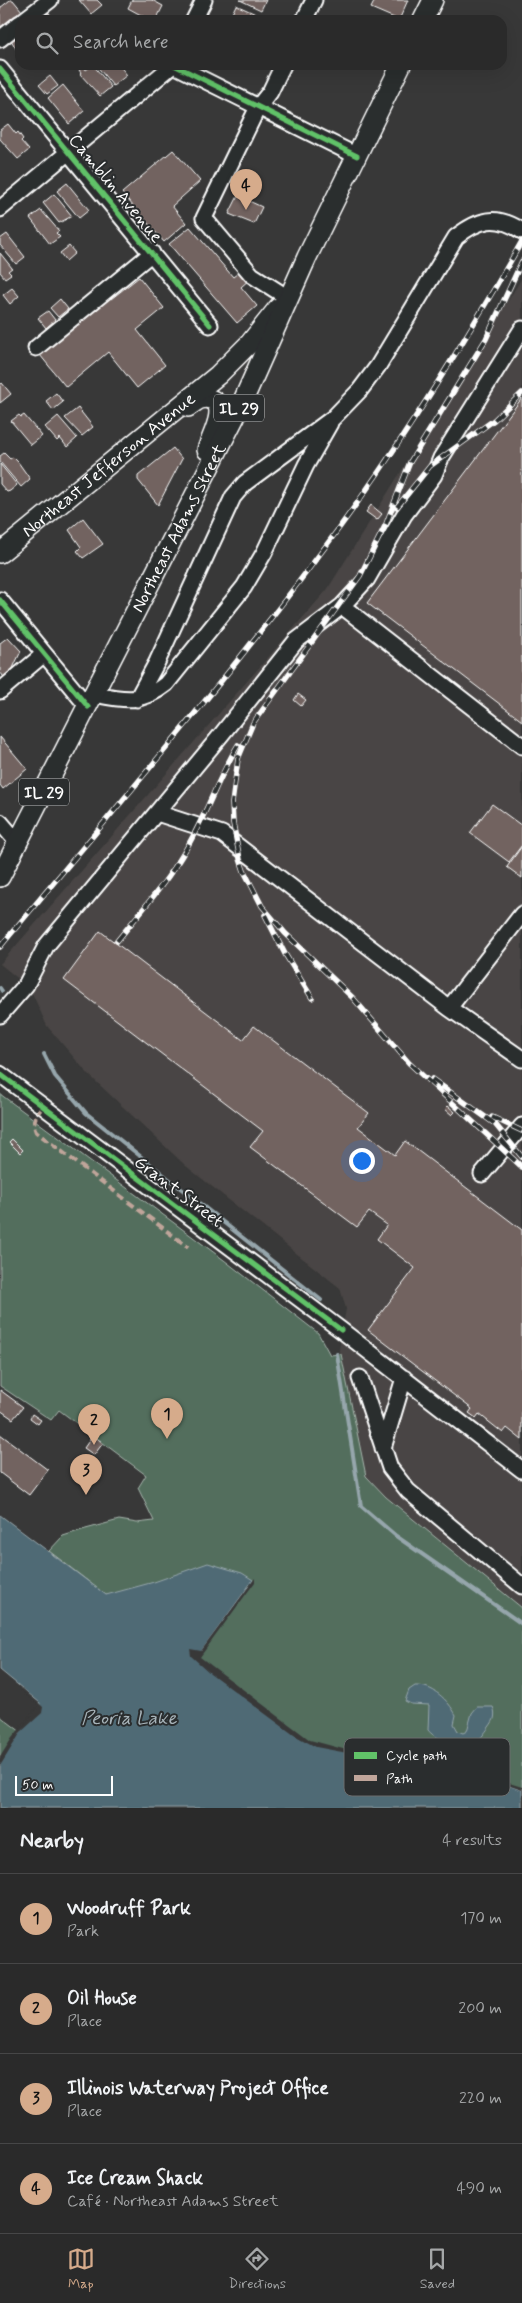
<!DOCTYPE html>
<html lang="en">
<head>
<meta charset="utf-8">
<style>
	:root { --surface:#2a2a2a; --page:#323232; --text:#f1f3f6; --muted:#a5a7a8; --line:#464647; --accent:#d6ab8b }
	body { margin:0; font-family:Mynerve,sans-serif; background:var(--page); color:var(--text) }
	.scale { position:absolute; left:15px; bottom:12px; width:98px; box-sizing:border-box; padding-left:5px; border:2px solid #fff; border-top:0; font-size:14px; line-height:18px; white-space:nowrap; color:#fff; -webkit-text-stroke:4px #2a2d2e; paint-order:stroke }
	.you { position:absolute; left:361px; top:1160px; width:18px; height:18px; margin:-12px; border:4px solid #fff; border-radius:50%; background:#1a73e8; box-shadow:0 0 0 8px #1a73e833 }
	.badge { display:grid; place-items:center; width:32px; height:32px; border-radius:50%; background:var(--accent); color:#111; font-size:16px; font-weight:700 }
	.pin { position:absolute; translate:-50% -41px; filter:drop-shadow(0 1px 2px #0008) }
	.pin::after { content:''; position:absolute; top:26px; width:18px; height:15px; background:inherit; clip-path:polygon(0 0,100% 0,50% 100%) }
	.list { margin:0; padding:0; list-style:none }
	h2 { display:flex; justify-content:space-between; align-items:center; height:65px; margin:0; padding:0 20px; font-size:21px }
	h2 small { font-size:16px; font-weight:400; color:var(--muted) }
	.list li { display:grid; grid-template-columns:32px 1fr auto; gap:15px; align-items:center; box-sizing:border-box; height:90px; padding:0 20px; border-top:1px solid var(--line) }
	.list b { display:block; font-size:19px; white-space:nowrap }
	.list p { margin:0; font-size:16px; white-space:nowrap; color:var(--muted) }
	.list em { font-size:16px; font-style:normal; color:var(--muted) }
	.icon { flex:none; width:28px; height:28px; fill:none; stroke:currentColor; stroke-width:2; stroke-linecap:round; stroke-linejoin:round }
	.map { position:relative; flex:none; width:522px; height:1808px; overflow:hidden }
	.search { position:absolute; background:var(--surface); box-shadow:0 5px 20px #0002; left:15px; right:15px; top:15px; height:55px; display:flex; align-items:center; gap:12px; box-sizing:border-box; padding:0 18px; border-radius:15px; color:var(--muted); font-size:19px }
	.sheet { height:425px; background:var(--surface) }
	nav { display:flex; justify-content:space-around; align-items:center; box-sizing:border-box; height:70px; border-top:1px solid var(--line); background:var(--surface); font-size:14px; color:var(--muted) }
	nav a { display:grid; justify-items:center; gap:2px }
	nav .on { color:var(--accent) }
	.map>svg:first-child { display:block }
</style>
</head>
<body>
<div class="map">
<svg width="522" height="1808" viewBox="0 0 522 1808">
	<rect width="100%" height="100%" fill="#383838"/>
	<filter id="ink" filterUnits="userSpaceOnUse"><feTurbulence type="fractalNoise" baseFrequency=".02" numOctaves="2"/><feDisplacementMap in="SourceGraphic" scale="10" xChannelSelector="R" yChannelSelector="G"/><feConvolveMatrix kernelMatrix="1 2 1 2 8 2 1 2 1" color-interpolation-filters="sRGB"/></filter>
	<g filter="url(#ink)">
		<path fill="#494544" d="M522,278V1608L386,1497L366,1476L339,1349L346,1309L340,1288L186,1166L88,1074L47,1026L33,995L26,985L0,964L327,590Z"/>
		<path fill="#526e5d" stroke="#a8b6ae" d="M0,1094L224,1260L318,1333L330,1355L341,1354L366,1476L386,1497L522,1608V1790L492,1780L342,1751L309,1742L197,1657L249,1587L106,1595L49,1551L63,1536L82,1530L119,1520L137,1523L154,1521L138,1488L146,1475L59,1410L51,1420L0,1386Z
			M0,1716L21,1732L0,1762Z"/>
		<path fill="#506a75" stroke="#96a6ac" d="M0,1515L106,1595L154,1582L208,1563L242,1573L253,1580L197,1657L309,1742L342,1751L428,1765L462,1775L492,1780L522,1790V1808H0V1762L14,1740L39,1709L40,1703L0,1670Z
			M415,1686C433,1685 448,1700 456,1715L454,1724L458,1731L463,1733L467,1731L472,1713L477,1707H493C495,1711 495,1715 494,1719C493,1723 475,1746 472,1747C462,1750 433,1738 428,1730L429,1705L411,1704L405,1701L409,1690Z"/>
		<path fill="#383838" d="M255,1578V1582L200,1657L310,1740L343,1749L428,1763L463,1773L493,1778L522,1787V1790L492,1780L462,1775L428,1765L363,1756L316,1747L294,1735L210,1673L191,1656L190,1649L201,1651Z
			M22,1688L43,1707L42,1713L21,1732L0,1766V1757L12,1738L37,1708V1704L21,1690Z"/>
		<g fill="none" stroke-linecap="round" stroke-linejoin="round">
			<path stroke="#96a6ac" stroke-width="4" d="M0,988L2,991
				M44,1054L55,1076L86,1113L321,1300
				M337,1354L361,1506L396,1536L522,1624"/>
		</g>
		<path fill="#726460" stroke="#fff" d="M10,0H13L22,11L0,29V8Z
			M79,0H97L102,5L91,14Z
			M132,0H152L163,6L156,20H150L128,8Z
			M240,0H266L261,10Z
			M375,0H408L399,20L371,8Z
			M236,5L258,15L256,20H229Z
			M49,13L55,20H45L43,17Z
			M20,32V50L18,52L11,40Z
			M93,65L111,87L100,96L80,74L81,73L79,70L84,67L86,70Z
			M96,65H119L127,75L113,86Z
			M50,76L58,86L47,94L39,85Z
			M63,85L84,111L69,124L48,98Z
			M8,124L16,134L18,132L23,139L21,141L29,150L18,159L0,139V130Z
			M173,150L200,181L172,206L186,223L164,242L122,193Z
			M67,183L89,210L79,218L57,191Z
			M54,194L72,216L59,223L43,203Z
			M238,196L262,207L254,224L229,214Z
			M41,210L59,231L56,233L60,237L50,244L30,218Z
			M190,227L233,277L242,270L250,279L241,287L257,306L237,323L169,244Z
			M7,234L25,257L16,264L0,245V239Z
			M69,246L75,253L66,261L60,253Z
			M0,253L12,268L8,271L11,274L5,278L0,272Z
			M139,277L164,308L137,330L165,365L137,388L108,352L66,387L40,355L108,296L111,299Z
			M12,288L19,296L10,304L3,295Z
			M60,299L68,309L58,317L50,308Z
			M48,311L55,320L46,328L38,318Z
			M2,383L11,394L0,403V385Z
			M56,393L63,402L53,410L46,401Z
			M522,398V721L367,603Z
			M78,408L93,427L82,436L65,418Z
			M19,415L21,417L24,415L42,436L31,445L11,421Z
			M58,416L77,438L67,447L60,438L57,441L45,427Z
			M173,448L182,459L158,505L138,480V476Z
			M4,453L10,459L13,457L18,462L30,479L21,487L0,462V456Z
			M0,464L17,485L10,491L7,492L0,484Z
			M371,505L382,514L377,520L366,512Z
			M83,518L103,544L83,558L77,551L81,547L69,530Z
			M8,637L21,651L7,681L0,672V643Z
			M298,694L306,700L301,706L294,700Z
			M0,737L27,769L3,789L0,785Z
			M492,804L522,826V845L509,862L470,833Z
			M522,846V878L507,867Z
			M100,931L243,1040L254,1026L369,1113L358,1127L395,1155L405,1141L522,1230V1440L507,1428L503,1433L479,1414L476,1418L469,1413L472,1409L368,1330L415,1268L377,1239L387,1225L369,1212L357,1227L250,1147L263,1131L64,980Z
			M448,1106L455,1112L452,1115L445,1109Z
			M12,1139L23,1150L20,1153L9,1142Z
			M0,1390L23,1407L13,1419L0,1410Z
			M32,1414L41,1420L38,1424L30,1418Z
			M0,1434L48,1470L29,1495L0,1473Z
			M93,1435L103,1443L94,1455L84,1448Z"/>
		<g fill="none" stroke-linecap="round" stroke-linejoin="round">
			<g stroke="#fff" stroke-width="19">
				<path id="minor" d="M24,20L50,0
					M194,20L204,0
					M304,20L314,0
					M0,39L20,23
					M174,65L357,156
					M283,65L270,92L258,107L204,218L252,275L285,296
					M0,69L210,325
					M0,209L173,65
					M36,348L152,253
					M0,600L88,707
					M342,606L522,746
					M0,691L44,654
					M94,694C124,700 141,704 166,684L244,587L264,553L306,465L330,423
					M137,699L157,662L233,497L245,483L333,418L360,390L378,366L456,237C479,219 496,214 522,231
					M157,813L222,834L449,1008L522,914
					M0,822L18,843
					M449,1008L522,1059
					M0,1015L26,985L46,946L221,735L296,641L342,606L367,579L404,515L434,475L441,458L522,329
					M0,1074L341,1330L522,1470
					M482,1174L522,1126
					M360,1378L390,1468L408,1491L522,1586
					M383,1448L404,1378"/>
			</g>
			<g stroke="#fff" stroke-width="22">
				<g id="major">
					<path d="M423,20L433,0"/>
					<path d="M188,407C195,402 201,396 210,399C230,405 211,437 207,450"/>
					<path id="s1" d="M0,553L218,375L250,343L278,308"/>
					<path id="s2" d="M0,877L242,403L307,257L401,65"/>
				</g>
			</g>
			<use href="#minor" stroke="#2a2d2e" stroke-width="15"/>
			<use href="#major" stroke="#2a2d2e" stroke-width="19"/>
			<g stroke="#fff" stroke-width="5.5">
				<path id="rail" d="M522,261L486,339L410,462L386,524L360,576L253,723L238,759L232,803L233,823L240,859L244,871L262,906L285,933L353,998L409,1063L522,1167
					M397,507L430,466L494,420L522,393
					M265,915L285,954L312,998
					M117,941C141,911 167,882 186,849C206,815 218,778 238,745
					M0,947C122,800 249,655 360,499C418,417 472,329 522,241
					M432,1079L495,1124L522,1157
					M492,1117L522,1131"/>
			</g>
			<use href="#rail" stroke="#2a2d2e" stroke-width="4" stroke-dasharray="11" stroke-linecap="butt"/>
			<path stroke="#c0a59a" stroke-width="4" stroke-dasharray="8 4" stroke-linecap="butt" d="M43,1106C37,1115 31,1120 36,1132L188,1247"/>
			<g stroke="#2a2d2e" stroke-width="8">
				<path id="cycleway" d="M174,65L357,156
					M0,69L210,325
					M0,600L88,707
					M0,1074L341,1330"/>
			</g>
			<use href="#cycleway" stroke="#61c268" stroke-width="5"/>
		</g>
	</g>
	<g text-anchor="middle" stroke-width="4" stroke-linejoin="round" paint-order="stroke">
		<g fill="#2a2d2e" stroke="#bfc0c0" stroke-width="1">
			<rect x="214" y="394.5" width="50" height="27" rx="4"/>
			<rect x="19" y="778.5" width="50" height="27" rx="4"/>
		</g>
		<g font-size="16" font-weight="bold" fill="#fff">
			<text x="239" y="414">IL 29</text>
			<text x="44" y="798">IL 29</text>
		</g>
		<g font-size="18" fill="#fff" stroke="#2a2d2e">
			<text transform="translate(116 188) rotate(50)" y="6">Camblin Avenue</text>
			<text dy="6" stroke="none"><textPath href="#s1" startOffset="140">Northeast Jefferson Avenue</textPath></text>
			<text dy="6" stroke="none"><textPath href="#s2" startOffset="392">Northeast Adams Street</textPath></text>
			<text transform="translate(179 1191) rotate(37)" y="6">Grant Street</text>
		</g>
		<g font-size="19" font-style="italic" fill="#a8b4ba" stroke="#2a2d2e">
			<text x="129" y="1724">Peoria Lake</text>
		</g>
	</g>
	<rect x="344" y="1738" width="166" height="58" rx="8" fill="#2a2d2e" stroke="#6a6c6d" stroke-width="1"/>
	<rect x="354" y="1752" width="23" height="7" fill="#61c268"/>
	<rect x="354" y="1775" width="23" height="6" fill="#c0a59a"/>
	<g font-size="14" fill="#fff">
		<text x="386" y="1760">Cycle path</text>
		<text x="386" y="1783">Path</text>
	</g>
</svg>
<div class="scale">50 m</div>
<div class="you"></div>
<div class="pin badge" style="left:167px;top:1439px">1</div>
<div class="pin badge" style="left:94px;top:1445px">2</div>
<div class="pin badge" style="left:86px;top:1495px">3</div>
<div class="pin badge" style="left:246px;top:210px">4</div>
<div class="search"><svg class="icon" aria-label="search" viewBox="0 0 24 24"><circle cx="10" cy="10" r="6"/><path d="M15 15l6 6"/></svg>Search here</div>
</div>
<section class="sheet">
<h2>Nearby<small>4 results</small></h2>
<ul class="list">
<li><span class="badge">1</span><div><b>Woodruff Park</b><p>Park</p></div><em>170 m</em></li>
<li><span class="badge">2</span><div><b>Oil House</b><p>Place</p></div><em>200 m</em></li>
<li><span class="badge">3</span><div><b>Illinois Waterway Project Office</b><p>Place</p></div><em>220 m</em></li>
<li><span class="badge">4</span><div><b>Ice Cream Shack</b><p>Café · Northeast Adams Street</p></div><em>490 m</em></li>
</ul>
</section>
<nav>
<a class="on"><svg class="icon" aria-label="map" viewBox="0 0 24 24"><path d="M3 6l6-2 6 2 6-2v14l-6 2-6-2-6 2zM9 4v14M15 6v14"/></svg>Map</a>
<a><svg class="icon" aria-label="directions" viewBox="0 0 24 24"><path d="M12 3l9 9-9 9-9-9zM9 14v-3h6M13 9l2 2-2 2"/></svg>Directions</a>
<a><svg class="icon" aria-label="saved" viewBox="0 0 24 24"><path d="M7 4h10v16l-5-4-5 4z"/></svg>Saved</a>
</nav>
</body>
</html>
